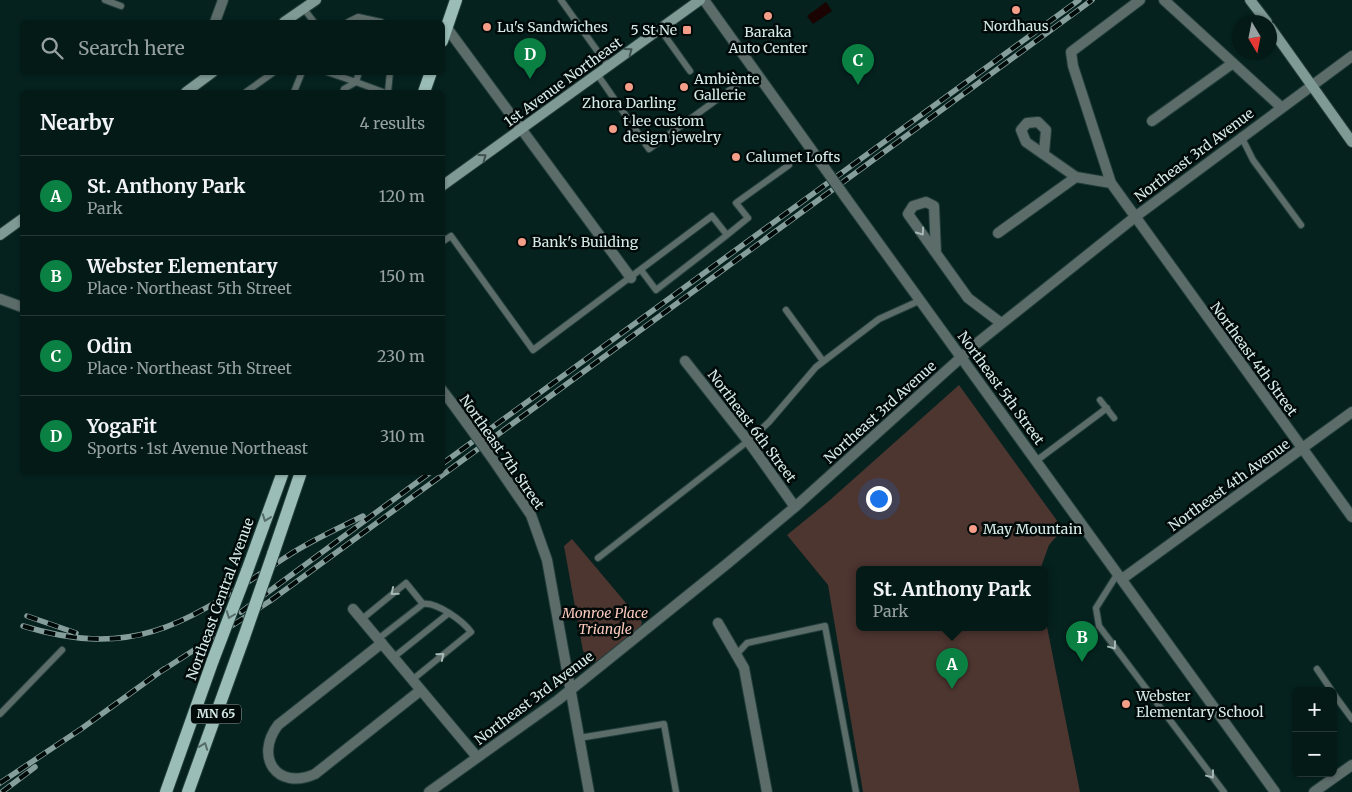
<!DOCTYPE html>
<html lang="en">
<head>
<meta charset="utf-8">
<style>
	:root { --surface:#041a17; --page:#122724; --text:#f1f3f6; --muted:#97a1a1; --line:#253836; --accent:#0b8043 }
	body { margin:0; font-family:Merriweather,serif; background:var(--page); color:var(--text) }
	.controls { position:absolute; right:15px; bottom:15px; display:grid; overflow:hidden; border-radius:8px; box-shadow:0 1px 4px #0004 }
	.controls button { width:45px; height:45px; display:grid; place-items:center; padding:0; border:0; border-bottom:1px solid var(--line); background:var(--surface); color:var(--text); font:25px sans-serif }
	.compass { position:absolute; left:1232px; top:15px; width:45px; height:45px; border-radius:50%; background:var(--surface); box-shadow:0 1px 4px #0004; rotate:170deg }
	.you { position:absolute; left:878px; top:498px; width:18px; height:18px; margin:-12px; border:4px solid #fff; border-radius:50%; background:#1a73e8; box-shadow:0 0 0 8px #1a73e833 }
	.badge { display:grid; place-items:center; width:32px; height:32px; border-radius:50%; background:var(--accent); color:#fff; font-size:16px; font-weight:700 }
	.pin { position:absolute; translate:-50% -41px; filter:drop-shadow(0 1px 2px #0008) }
	.pin::after { content:''; position:absolute; top:26px; width:18px; height:15px; background:inherit; clip-path:polygon(0 0,100% 0,50% 100%) }
	.popup { position:absolute; left:856px; top:566px; width:192px; height:65px; box-sizing:border-box; display:grid; place-content:center; border-radius:8px; background:var(--surface); filter:drop-shadow(0 1px 4px #0005); font-size:16px; white-space:nowrap; color:var(--muted) }
	.popup b { font-size:19px; color:var(--text) }
	.popup::after { content:''; position:absolute; left:50%; top:100%; margin-left:-10px; border:10px solid transparent; border-top-color:var(--surface) }
	.list { margin:0; padding:0; list-style:none }
	h2 { display:flex; justify-content:space-between; align-items:center; height:65px; margin:0; padding:0 20px; font-size:21px }
	h2 small { font-size:16px; font-weight:400; color:var(--muted) }
	.list li { display:grid; grid-template-columns:32px 1fr auto; gap:15px; align-items:center; box-sizing:border-box; height:80px; padding:0 20px; border-top:1px solid var(--line) }
	.list b { display:block; font-size:19px; white-space:nowrap }
	.list p { margin:0; font-size:16px; white-space:nowrap; color:var(--muted) }
	.list em { font-size:16px; font-style:normal; color:var(--muted) }
	.icon { flex:none; width:28px; height:28px; fill:none; stroke:currentColor; stroke-width:2; stroke-linecap:round; stroke-linejoin:round }
	.map { position:relative; flex:none; width:1352px; height:792px; overflow:hidden }
	.search { position:absolute; background:var(--surface); box-shadow:0 1px 4px #0004; left:20px; top:20px; width:425px; height:55px; display:flex; align-items:center; gap:12px; box-sizing:border-box; padding:0 18px; border-radius:8px; color:var(--muted); font-size:19px }
	.panel { position:absolute; background:var(--surface); box-shadow:0 1px 4px #0004; left:20px; top:90px; width:425px; height:385px; border-radius:8px }
	.map>svg:first-child { display:block }
</style>
</head>
<body>
<div class="map">
<svg width="1352" height="792" viewBox="0 0 1352 792">
	<rect width="100%" height="100%" fill="#05221f"/>
	<path fill="#4d3530" d="M959,385L1063,529L1049,545L1040,570H860V628H1044L1045,617L1080,792H863L828,585L787,535L830,500Z
		M572,539L642,622L640,629L596,662L583,651L564,546Z"/>
	<path fill="#1a0301" d="M826,2L832,11L813,24L807,16Z"/>
	<g fill="none" stroke-linecap="round" stroke-linejoin="round">
		<g stroke="#223e3b" stroke-width="8">
			<path id="service" d="M105,0L121,6
				M561,0L608,66
				M304,9L314,22
				M348,22L358,17L381,22
				M660,29L690,71
				M327,72L356,82
				M359,72L356,82L383,92
				M597,74L649,149L756,71
				M246,92L274,72
				M294,92L302,72
				M343,92L344,89L356,82
				M388,92L390,72
				M1241,136L1253,160L1301,225
				M442,242L451,236L533,350L712,216L727,235L748,218L736,203L789,165
				M641,270L656,290L727,235
				M786,310L823,361
				M1100,400L1114,418
				M1036,461L1107,408
				M598,558L748,441L769,422L816,367L879,319L921,300
				M1118,573L1096,608L1099,626L1224,792
				M362,619L406,583L423,604
				M378,639L423,604C437,602 463,621 471,632L412,680
				M736,655L747,643L825,626L856,792
				M394,657L449,613
				M1317,669L1332,691
				M1333,693L1352,719
				M0,714L62,650
				M579,738L664,724L676,792"/>
		</g>
		<g stroke="#223e3b" stroke-width="12">
			<path id="minor" d="M1164,0L1281,107
				M215,22L223,0
				M447,28L631,278
				M1152,121L1233,63
				M1044,153L1046,130L1038,122L1027,123L1021,130L1026,142L1076,177L1111,183L1073,66L1071,52L1140,0
				M1111,183L1352,517
				M998,233L1076,177
				M936,253L934,206L926,202L913,206L908,214L968,298L1001,323
				M685,361L748,441L795,507
				M1122,579L1352,412
				M353,609L477,757
				M718,623L744,668L767,792
				M382,643L278,725C254,757 277,791 315,774L421,690
				M429,792L558,700L728,563L795,507L976,344L1135,217L1352,56
				M1314,792L1352,765"/>
		</g>
		<g stroke="#223e3b" stroke-width="12">
			<path id="tertiary" d="M704,0L826,170
				M846,198L1275,792
				M0,299L22,307
				M442,390L452,403
				M492,458L531,515L547,560L589,792"/>
		</g>
		<g stroke="#223e3b" stroke-width="12">
			<path id="secondary" d="M1250,0L1267,22
				M284,22L316,0
				M1270,27L1352,142
				M186,92L213,72
				M442,186L700,0
				M0,235L22,219"/>
		</g>
		<g stroke="#223e3b" stroke-width="14">
			<path id="primary" d="M442,41L456,0
				M424,92L431,72
				M273,554L301,472
				M247,571L283,472
				M166,792L213,660
				M188,792L244,637"/>
		</g>
		<use href="#service" stroke="#5c6c69" stroke-width="6"/>
		<use href="#minor" stroke="#5c6c69" stroke-width="10"/>
		<use href="#tertiary" stroke="#5c6c69" stroke-width="10"/>
		<use href="#secondary" stroke="#7f9995" stroke-width="10"/>
		<use href="#primary" stroke="#9bbdb7" stroke-width="12"/>
		<g stroke="#869e9b" stroke-width="5.5">
			<path id="rail" d="M442,464L1079,0
				M241,612L431,472
				M27,616L76,633
				M23,626C141,662 192,618 286,557C310,541 337,529 363,516
				M160,672L270,601L1092,0
				M0,783L81,729L164,669
				M2,792L35,767"/>
		</g>
		<use href="#rail" stroke="#000a08" stroke-width="4" stroke-dasharray="11" stroke-linecap="butt"/>
		<g stroke="#223e3b" stroke-width="12" stroke-linecap="butt">
			<path id="tertiary-bridge" d="M826,170L846,198
				M452,403L492,458"/>
		</g>
		<g stroke="#223e3b" stroke-width="14" stroke-linecap="butt">
			<path id="primary-bridge" d="M244,637L273,554
				M213,660L247,571"/>
		</g>
		<use href="#tertiary-bridge" stroke="#5c6c69" stroke-width="10"/>
		<use href="#primary-bridge" stroke="#9bbdb7" stroke-width="12"/>
	</g>
	<defs><path id="oneway-chevron" d="M-2-3.5L2.5 0L-2 3.5" fill="none" stroke-width="1.6" stroke-linecap="round" stroke-linejoin="round" transform="scale(1.25)"/></defs>
	<g stroke="#40524e">
		<use href="#oneway-chevron" transform="translate(629 51) rotate(-36)"/>
		<use href="#oneway-chevron" transform="translate(483 157) rotate(-36)"/>
	</g>
	<g stroke="#a5b8b5">
		<use href="#oneway-chevron" transform="translate(921 232) rotate(54)"/>
		<use href="#oneway-chevron" transform="translate(394 592) rotate(140)"/>
		<use href="#oneway-chevron" transform="translate(1113 646) rotate(53)"/>
		<use href="#oneway-chevron" transform="translate(441 656) rotate(-39)"/>
		<use href="#oneway-chevron" transform="translate(1211 775) rotate(53)"/>
	</g>
	<g stroke="#556c68">
		<use href="#oneway-chevron" transform="translate(266 518) rotate(110)"/>
		<use href="#oneway-chevron" transform="translate(230 615) rotate(111)"/>
		<use href="#oneway-chevron" transform="translate(204 746) rotate(-70)"/>
	</g>
	<g fill="#f49e8a" stroke="#000a08" stroke-width="2">
		<circle cx="1016" cy="10" r="5"/>
		<circle cx="768" cy="16" r="5"/>
		<circle cx="487" cy="27" r="5"/>
		<rect x="682" y="25" width="10" height="10" rx="2.5"/>
		<circle cx="629" cy="87" r="5"/>
		<circle cx="684" cy="87" r="5"/>
		<circle cx="613" cy="129" r="5"/>
		<circle cx="736" cy="157" r="5"/>
		<circle cx="522" cy="242" r="5"/>
		<circle cx="973" cy="529" r="5"/>
		<circle cx="1126" cy="704" r="5"/>
	</g>
	<g text-anchor="middle" stroke-width="5" stroke-linejoin="round" paint-order="stroke">
		<rect fill="#000a08" stroke="#96a8a4" stroke-width="1" x="191" y="704.5" width="50" height="19" rx="4"/>
		<g font-size="12" font-weight="bold" fill="#d6ebe7">
			<text x="216" y="718">MN 65</text>
		</g>
		<g font-size="14" fill="#d6ebe7" stroke="#000a08" text-anchor="start">
			<text x="1016" y="31" text-anchor="middle">Nordhaus</text>
			<text x="497" y="32">Lu's Sandwiches</text>
			<text x="677" y="35" text-anchor="end">5 St Ne</text>
			<text x="768" y="37" text-anchor="middle">Baraka<tspan x="768" dy="16">Auto Center</tspan></text>
			<text x="694" y="84">Ambiènte<tspan x="694" dy="16">Gallerie</tspan></text>
			<text x="629" y="108" text-anchor="middle">Zhora Darling</text>
			<text x="623" y="126">t lee custom<tspan x="623" dy="16">design jewelry</tspan></text>
			<text x="746" y="162">Calumet Lofts</text>
			<text x="532" y="247">Bank's Building</text>
			<text x="983" y="534">May Mountain</text>
			<text x="1136" y="701">Webster<tspan x="1136" dy="16">Elementary School</tspan></text>
		</g>
		<g font-size="14" fill="#d6ebe7" stroke="#000a08">
			<text transform="translate(563 82) rotate(-36)" y="5">1st Avenue Northeast</text>
			<text transform="translate(1194 155) rotate(-37)" y="5">Northeast 3rd Avenue</text>
			<text transform="translate(1254 359) rotate(54)" y="5">Northeast 4th Street</text>
			<text transform="translate(1001 388) rotate(54)" y="5">Northeast 5th Street</text>
			<text transform="translate(880 412) rotate(-42)" y="5">Northeast 3rd Avenue</text>
			<text transform="translate(752 426) rotate(53)" y="5">Northeast 6th Street</text>
			<text transform="translate(502 452) rotate(55)" y="5">Northeast 7th Street</text>
			<text transform="translate(1229 485) rotate(-36)" y="5">Northeast 4th Avenue</text>
			<text transform="translate(220 599) rotate(-70)" y="5">Northeast Central Avenue</text>
			<text transform="translate(534 698) rotate(-37)" y="5">Northeast 3rd Avenue</text>
		</g>
		<g font-size="14" font-style="italic" fill="#fdc9bd" stroke="#000a08">
			<text x="605" y="618">Monroe Place<tspan x="605" dy="16">Triangle</tspan></text>
		</g>
	</g>
</svg>
<div class="controls">
<button>+</button>
<button>−</button>
</div>
<svg class="compass" viewBox="-18 -18 36 36"><path d="M0-13l5 13h-10z" fill="#e53935"/><path d="M0 13l5-13h-10z" fill="#97a1a1"/></svg>
<div class="you"></div>
<div class="pin badge" style="left:952px;top:689px">A</div>
<div class="popup"><b>St. Anthony Park</b>Park</div>
<div class="pin badge" style="left:1082px;top:662px">B</div>
<div class="pin badge" style="left:858px;top:85px">C</div>
<div class="pin badge" style="left:530px;top:79px">D</div>
<div class="search"><svg class="icon" aria-label="search" viewBox="0 0 24 24"><circle cx="10" cy="10" r="6"/><path d="M15 15l6 6"/></svg>Search here</div>
<section class="panel">
<h2>Nearby<small>4 results</small></h2>
<ul class="list">
<li><span class="badge">A</span><div><b>St. Anthony Park</b><p>Park</p></div><em>120 m</em></li>
<li><span class="badge">B</span><div><b>Webster Elementary</b><p>Place · Northeast 5th Street</p></div><em>150 m</em></li>
<li><span class="badge">C</span><div><b>Odin</b><p>Place · Northeast 5th Street</p></div><em>230 m</em></li>
<li><span class="badge">D</span><div><b>YogaFit</b><p>Sports · 1st Avenue Northeast</p></div><em>310 m</em></li>
</ul>
</section>
</div>
</body>
</html>
